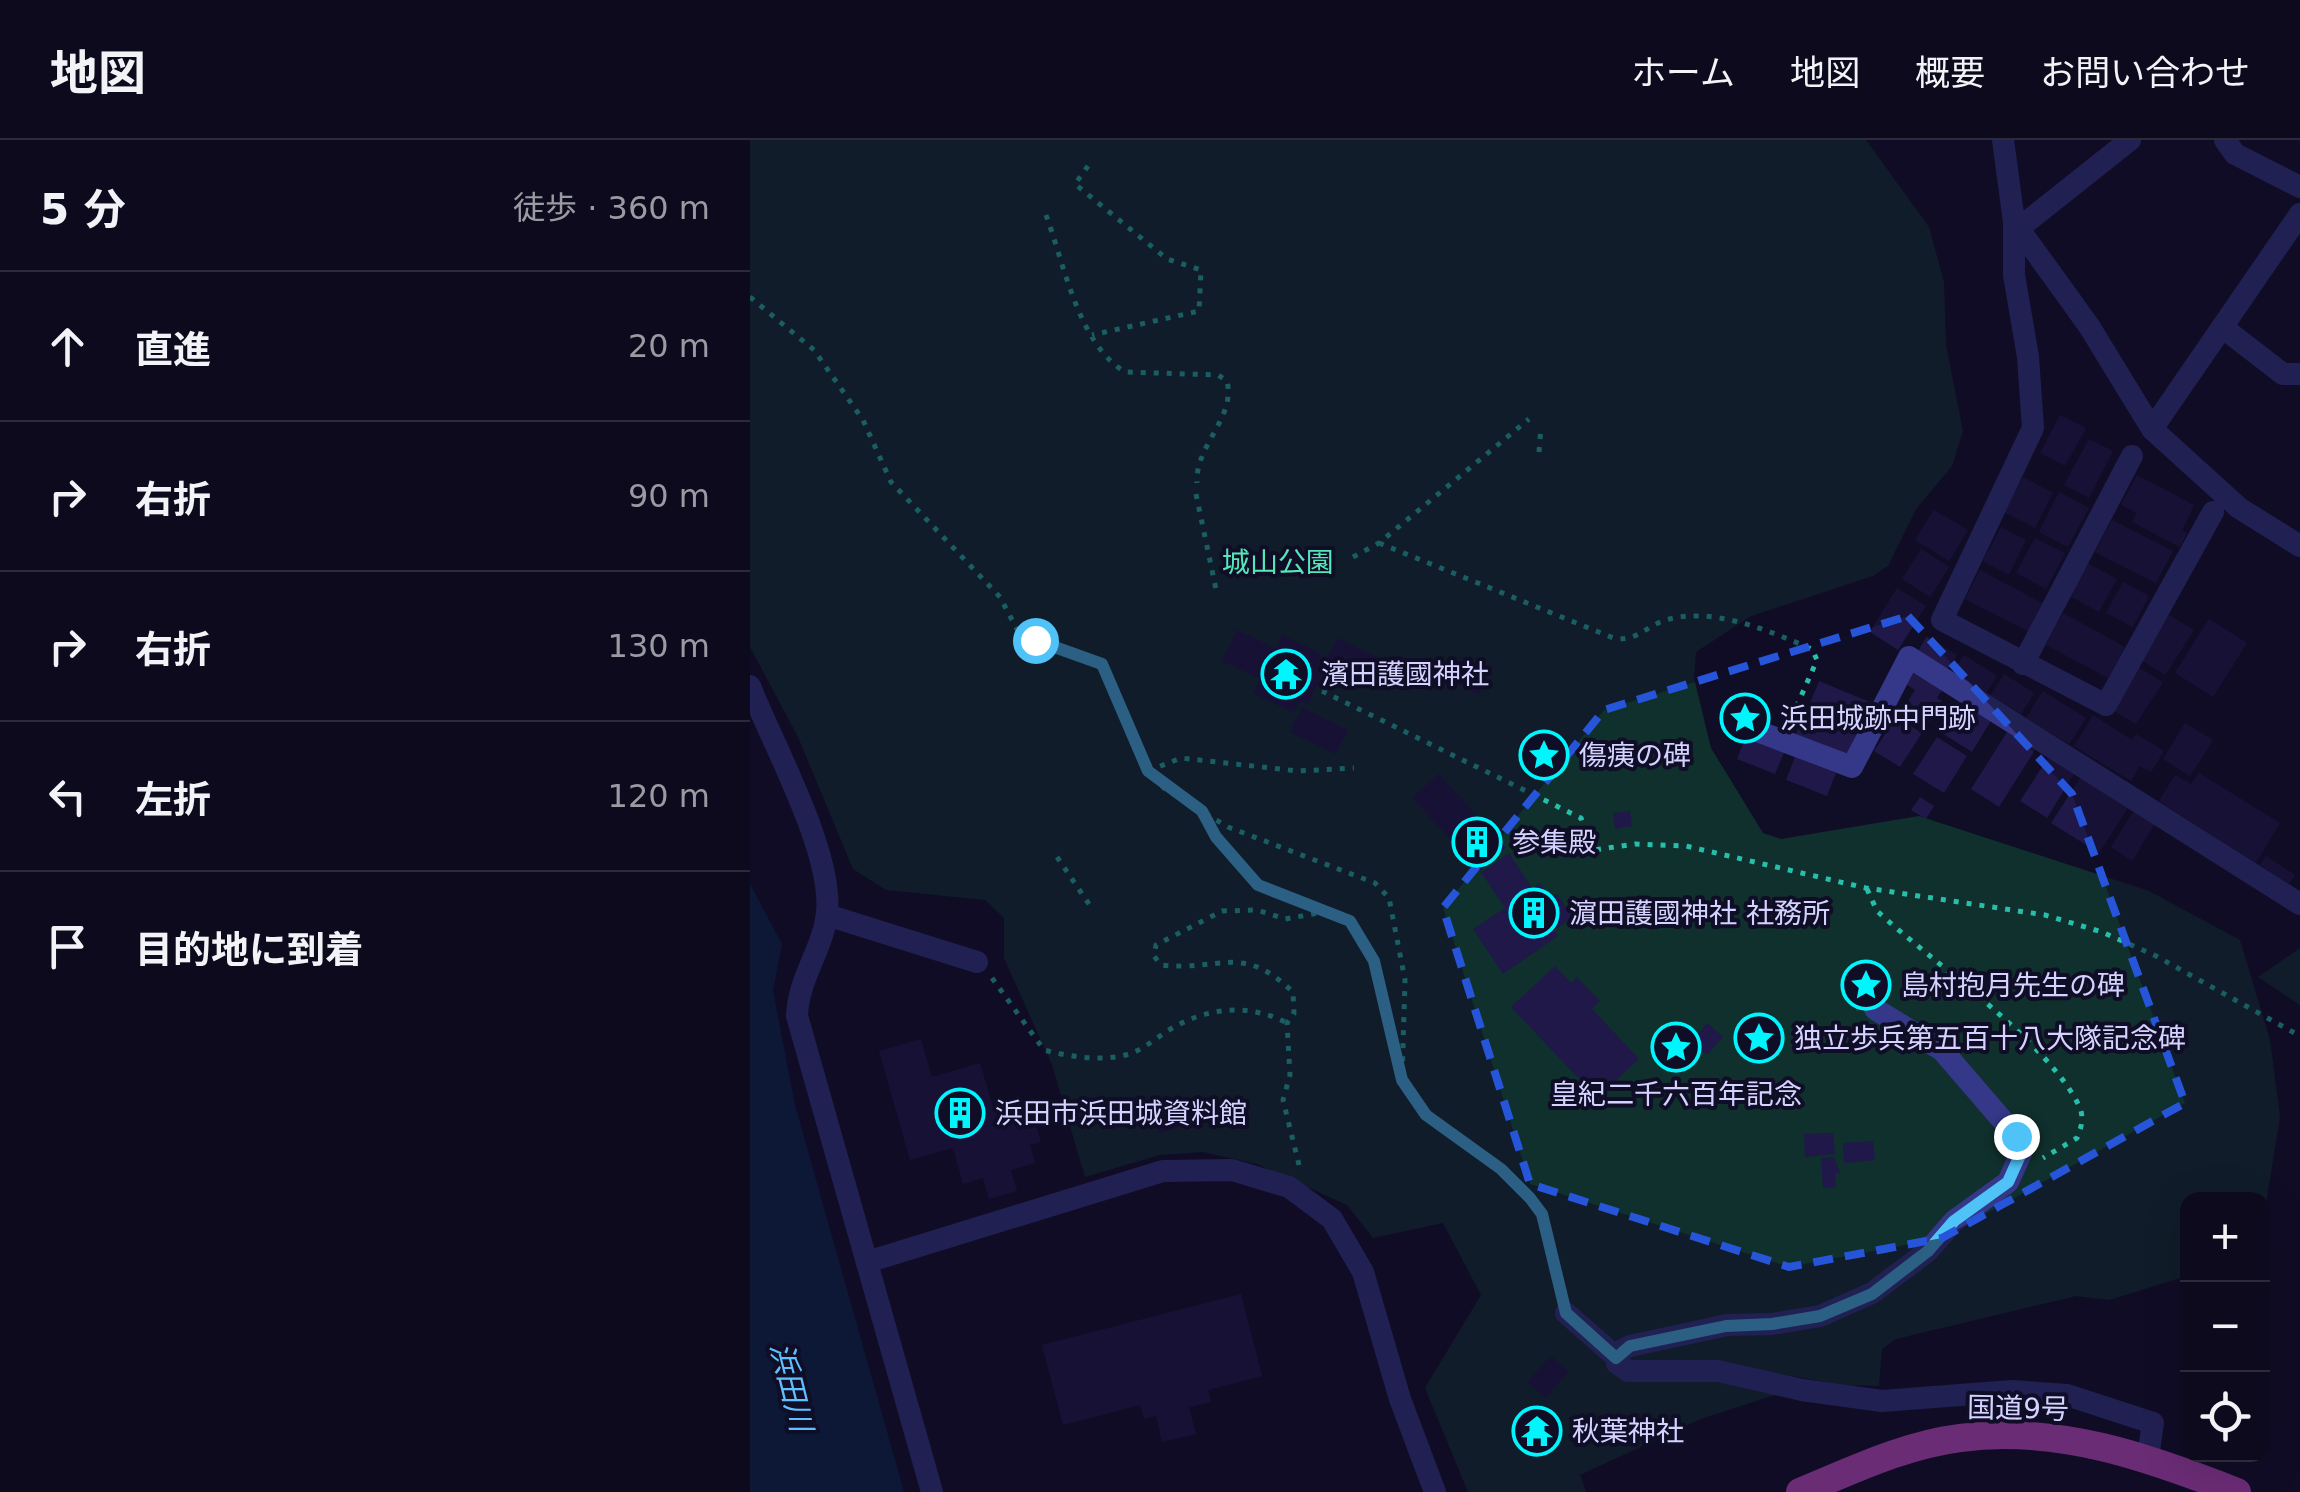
<!DOCTYPE html>
<html lang="ja">
<head>
<meta charset="utf-8">
<style>
	:root { --surface:#0c0a1c; --page:#1a1829; --text:#f1f3f6; --muted:#9a9aa3; --line:#2c2b3b }
	body { margin:0; font-family:"DejaVu Sans","Noto Sans JP",sans-serif; background:var(--page); color:var(--text) }
	.controls { position:absolute; right:30px; bottom:30px; display:grid; overflow:hidden; border-radius:20px; box-shadow:0 10px 40px #0002 }
	.controls button { width:90px; height:90px; display:grid; place-items:center; padding:0; border:0; border-bottom:2px solid var(--line); background:var(--surface); color:var(--text); font:50px sans-serif }
	.stop { position:absolute; width:30px; height:30px; margin:-22px; border:8px solid #4fc3f7; border-radius:50%; background:#fff }
	.stop.end { background:#4fc3f7; border-color:#fff; box-shadow:0 2px 10px #0008 }
	.list { margin:0; padding:0; list-style:none }
	h2 { display:flex; justify-content:space-between; align-items:center; height:130px; margin:0; padding:0 40px; font-size:42px }
	h2 small { font-size:32px; font-weight:400; color:var(--muted) }
	.list li { display:grid; grid-template-columns:65px 1fr auto; gap:30px; align-items:center; box-sizing:border-box; height:150px; padding:0 40px; border-top:2px solid var(--line) }
	.list b { display:block; font-size:38px; white-space:nowrap }
	.list em { font-size:32px; font-style:normal; color:var(--muted) }
	.icon { flex:none; width:55px; height:55px; fill:none; stroke:currentColor; stroke-width:2; stroke-linecap:round; stroke-linejoin:round }
	.map { position:relative; flex:none; width:1550px; height:1352px; overflow:hidden }
	header { display:flex; align-items:center; gap:60px; box-sizing:border-box; height:140px; padding:0 50px; background:var(--surface); border-bottom:2px solid var(--line) }
	header strong { font-size:48px }
	nav { display:flex; gap:55px; margin-inline-start:auto; font-size:35px }
	main { display:flex }
	aside { flex:1; background:var(--surface) }
	.map>svg:first-child { display:block }
</style>
</head>
<body>
<header>
<strong>地図</strong>
<nav><a>ホーム</a><a>地図</a><a>概要</a><a>お問い合わせ</a></nav>
</header>
<main>
<aside>
<h2>5 分<small>徒歩 · 360 m</small></h2>
<ul class="list">
<li><svg class="icon" aria-label="ahead" viewBox="0 0 24 24"><path d="M12 20V5M6 11l6-6 6 6"/></svg><div><b>直進</b></div><em>20 m</em></li>
<li><svg class="icon" aria-label="right" viewBox="0 0 24 24"><path d="M7 20v-9h11M14 6l5 5-5 5"/></svg><div><b>右折</b></div><em>90 m</em></li>
<li><svg class="icon" aria-label="right" viewBox="0 0 24 24"><path d="M7 20v-9h11M14 6l5 5-5 5"/></svg><div><b>右折</b></div><em>130 m</em></li>
<li><svg class="icon" aria-label="left" viewBox="0 0 24 24"><path d="M17 20v-9H6M10 6l-5 5 5 5"/></svg><div><b>左折</b></div><em>120 m</em></li>
<li><svg class="icon" aria-label="arrive" viewBox="0 0 24 24"><path d="M6 21V4h12l-3 4 3 4H6"/></svg><div><b>目的地に到着</b></div></li>
</ul>
</aside>
<div class="map">
<svg width="1550" height="1352" viewBox="0 0 1550 1352">
	<rect width="100%" height="100%" fill="#100d26"/>
	<path fill="#10302d" d="M0,0H1116L1179,87L1194,142L1196,205L1213,291L1202,326L1166,369L1138,426L1123,436L1001,476L946,512L944,538L961,608L1013,693L1031,699L1169,676L1399,751L1490,800L1520,900L1530,977L1513,1082L1512,1060H1438L1437,1136L1359,1160L1326,1156L1146,1199L1132,1209L1129,1246L1092,1245L1019,1232L1034,1252L951,1279L830,1335L836,1352H718L675,1248L731,1155L693,1083L623,1098L597,1065L507,1024L453,1012L410,1015L335,1037L302,925L254,818V778L235,760L136,750L103,729L48,597L0,507Z
		M1550,808V865L1508,837Z"/>
	<path fill="#09254a" d="M0,744L32,804L23,851L45,965L154,1352H0Z"/>
	<path fill="#1f1848" d="M1310,275L1336,288L1315,326L1290,313Z
		M1339,299L1363,311L1339,358L1314,345Z
		M1387,335L1444,365L1432,390L1437,393L1430,407L1382,382L1387,373L1371,365Z
		M1273,337L1303,353L1285,388L1254,372Z
		M1309,352L1339,368L1318,407L1289,392Z
		M1184,370L1218,390L1199,421L1165,400Z
		M1362,380L1423,411L1406,443L1345,412Z
		M1251,387L1276,400L1259,435L1233,421Z
		M1285,398L1315,413L1296,449L1266,433Z
		M1171,409L1199,427L1180,457L1152,439Z
		M1337,423L1367,439L1349,472L1320,456Z
		M1230,430L1292,463L1278,491L1215,459Z
		M1373,442L1399,456L1383,487L1356,473Z
		M1147,448L1176,466L1148,510L1120,492Z
		M1313,473L1375,507L1358,538L1296,505Z
		M1419,475L1444,490L1415,535L1391,520Z
		M1459,479L1497,503L1463,557L1425,533Z
		M487,490L526,509L532,495L572,514L567,524L575,529L558,564L550,561L544,573L503,553L510,539L472,521Z
		M1177,496L1207,515L1197,530L1168,511Z
		M587,498L633,520L620,546L574,524Z
		M1214,515L1247,536L1236,553L1203,532Z
		M712,517L741,532L729,555L701,541Z
		M1389,528L1413,542L1386,584L1363,570Z
		M1162,530L1193,549L1187,558L1192,561L1175,588L1151,573L1165,550L1154,543Z
		M1254,534L1284,553L1271,574L1240,556Z
		M1069,541L1120,562L1109,588L1058,568Z
		M1293,551L1336,578L1319,604L1276,578Z
		M1210,559L1242,579L1222,612L1190,592Z
		M552,567L598,590L586,614L540,592Z
		M1054,574L1106,595L1096,620L1044,599Z
		M1343,575L1382,600L1386,594L1414,611L1401,632L1390,626L1381,641L1324,606Z
		M1146,577L1172,593L1150,627L1124,611Z
		M1435,583L1463,600L1440,636L1413,619Z
		M1257,592L1285,610L1249,667L1221,649Z
		M1187,597L1217,616L1194,653L1163,634Z
		M995,598L1034,613L1025,634L987,619Z
		M1045,617L1086,633L1077,656L1036,640Z
		M1298,618L1324,634L1297,678L1270,661Z
		M1449,633L1530,683L1506,723L1409,661L1425,635L1441,644Z
		M689,634L756,708L730,731L662,658Z
		M1332,635L1380,665L1349,713L1301,683Z
		M1170,657L1184,666L1176,679L1161,670Z
		M1385,669L1406,682L1382,721L1361,707Z
		M880,671L882,686L865,689L863,673Z
		M759,713L782,748L790,743L800,758L807,754L823,778L804,790L808,796L753,834L723,789L755,768L731,732Z
		M1516,716L1545,735L1539,744L1510,725Z
		M805,826L821,843L827,837L850,861L842,869L889,919L847,958L761,867Z
		M957,883L973,897L957,915L942,902Z
		M171,899L182,937L230,923L243,967L269,960L275,982L284,979L291,1002L280,1005L285,1023L261,1030L267,1051L239,1059L233,1038L213,1044L203,1008L160,1020L129,911Z
		M424,958L429,988L408,993L402,962Z
		M1083,993L1085,1014L1055,1017L1054,994Z
		M1123,1001L1125,1020L1094,1023L1093,1003Z
		M1084,1017L1090,1033H1085L1086,1047L1073,1048L1071,1018Z
		M491,1154L512,1236L458,1250L461,1262L439,1267L446,1294L412,1302L406,1276L394,1279L390,1265L313,1285L292,1205Z
		M801,1216L819,1231L796,1258L777,1242Z
		M791,1270L808,1286L785,1311L779,1305L774,1310L767,1296Z"/>
	<g fill="none" stroke-linecap="round" stroke-linejoin="round">
		<path stroke="#27beab" stroke-width="5" stroke-dasharray="5 8" stroke-linecap="butt" d="M338,26L325,44L417,119L451,130L449,171L342,195
			M296,75C314,123 328,204 375,232L468,235L477,241C486,278 445,305 447,343
			M0,157L64,210L113,280L141,342L250,457L272,499L338,516L352,524L398,631L415,649L478,687L625,743L639,758L655,840L652,939L676,975L751,1029L792,1074L811,1151
			M789,312L791,287
			M446,354L467,454
			M629,403L866,499C889,500 896,486 916,480C963,466 1019,491 1062,509L1067,520L1041,579
			M603,417L629,403L779,279
			M572,551L831,678L844,710L885,704L936,706L1116,748L1295,775L1352,792L1406,816L1550,896
			M398,631L431,618L548,631L604,628
			M453,674C487,734 512,751 577,770
			M307,717L343,770
			M1117,749L1127,771C1180,820 1302,905 1330,968C1334,978 1331,989 1327,998L1293,1018
			M242,838L294,910C321,917 353,922 379,914C394,909 406,898 419,890C457,867 499,863 537,883
			M549,1025L533,960L540,935L537,883L544,874L543,852C491,802 470,832 411,825L404,816L406,805L472,771L507,770L535,779L580,771L599,781L624,821L650,932"/>
		<path stroke="#353888" stroke-width="22" d="M1253,0L1264,82L1339,186L1402,289L1489,368L1550,406
			M1380,0L1278,81L1264,82V135L1278,217L1283,288L1192,480L1356,565L1463,372
			M1475,0L1485,14L1550,47
			M1472,187L1533,234H1550
			M1402,289L1550,74
			M1273,524L1382,316
			M0,546C23,605 83,712 77,772C74,808 48,838 47,876L182,1352
			M994,586L1102,627L1159,517L1550,764
			M77,775L227,822
			M1125,869L1192,910L1266,996L1272,1011L1258,1042L1204,1081L1178,1111L1122,1153L1070,1176L1022,1184L977,1185L880,1206L868,1212L867,1223L878,1231H968L1052,1250L1132,1261L1262,1251L1317,1255L1403,1283L1398,1317
			M117,1122L413,1031L482,1030L539,1047L582,1079L613,1132L650,1259L685,1352
			M816,1173L866,1217"/>
		<path stroke="#da53d7" stroke-width="28" d="M1050,1352C1101,1331 1154,1305 1210,1298C1308,1285 1398,1317 1487,1352"/>
	</g>
	<g fill="none" stroke-linecap="round" stroke-linejoin="round">
		<path stroke="#4fc3f7" stroke-width="12" d="M285,500L352,524L398,631L452,671L466,697L508,745L600,781L624,821L652,940L676,975L751,1029L780,1058L792,1074L816,1173L866,1218L880,1206L976,1186L1022,1184L1070,1176L1122,1154L1178,1111L1204,1081L1258,1042L1272,1011L1266,996"/>
	</g>
	<path d="M0 0H1550V1352H0ZM1158,476L1322,654L1435,963L1192,1098L1039,1127L780,1044L693,768L854,570Z" fill="#100d26" fill-opacity=".55" fill-rule="evenodd"/>
	<path fill="none" stroke="#2655da" stroke-width="8" stroke-dasharray="20 12" stroke-linejoin="round" d="M1158,476L1322,654L1435,963L1192,1098L1039,1127L780,1044L693,768L854,570Z"/>
	<defs>
		<g id="temple-ring" transform="scale(2.5)"><circle r="9.5" fill="#100d26" stroke="#00f5fd" stroke-width="1.5"/><path d="M0-6L5-2H3V0L6.5 2.5H4V6H1.5V3h-3V6H-4V2.5H-6.5L-3 0V-2H-5Z" fill="#00f5fd"/></g>
		<g id="sight-ring" transform="scale(2.5)"><circle r="9.5" fill="#100d26" stroke="#00f5fd" stroke-width="1.5"/><path d="M0-6L1.8-2.2L6-1.7L2.9 1.2L3.7 5.4L0 3.3L-3.7 5.4L-2.9 1.2L-6-1.7L-1.8-2.2Z" fill="#00f5fd"/></g>
		<g id="building-ring" transform="scale(2.5)"><circle r="9.5" fill="#100d26" stroke="#00f5fd" stroke-width="1.5"/><path d="M-4-6H4V6H1V3H-1V6H-4ZM-2.5-4.3h1.7v1.8h-1.7ZM.8-4.3h1.7v1.8H.8ZM-2.5-1h1.7V.8h-1.7ZM.8-1h1.7V.8H.8Z" fill="#00f5fd"/></g>
	</defs>
	<g fill-rule="evenodd">
		<use href="#temple-ring" x="536" y="534"/>
		<use href="#sight-ring" x="995" y="578"/>
		<use href="#sight-ring" x="794" y="615"/>
		<use href="#building-ring" x="727" y="702"/>
		<use href="#building-ring" x="784" y="773"/>
		<use href="#sight-ring" x="1116" y="845"/>
		<use href="#sight-ring" x="1009" y="898"/>
		<use href="#sight-ring" x="926" y="907"/>
		<use href="#building-ring" x="210" y="973"/>
		<use href="#temple-ring" x="787" y="1291"/>
	</g>
	<g text-anchor="middle" stroke-width="8" stroke-linejoin="round" paint-order="stroke">
		<g font-size="28" fill="#56e7b9" stroke="#100d26">
			<text x="528" y="432">城山公園</text>
		</g>
		<g font-size="28" fill="#d4d2ff" stroke="#100d26" text-anchor="start">
			<text x="571" y="544">濱田護國神社</text>
			<text x="1030" y="588">浜田城跡中門跡</text>
			<text x="829" y="625">傷痍の碑</text>
			<text x="762" y="712">参集殿</text>
			<text x="819" y="783">濵田護國神社 社務所</text>
			<text x="1151" y="855">島村抱月先生の碑</text>
			<text x="1044" y="908">独立歩兵第五百十八大隊記念碑</text>
			<text x="926" y="964" text-anchor="middle">皇紀二千六百年記念</text>
			<text x="245" y="983">浜田市浜田城資料館</text>
			<text x="822" y="1301">秋葉神社</text>
		</g>
		<g font-size="28" fill="#d4d2ff" stroke="#100d26">
			<text transform="translate(1268 1268) rotate(1)" y="10">国道9号</text>
		</g>
		<g font-size="30" font-style="italic" fill="#60c0ff" stroke="#100d26">
			<text transform="translate(41 1247) rotate(76)" y="10">浜田川</text>
		</g>
	</g>
</svg>
<div class="controls">
<button>+</button>
<button>−</button>
<button><svg class="icon" aria-label="locate" viewBox="0 0 24 24"><circle cx="12" cy="12" r="6"/><path d="M12 2v4M12 18v4M2 12h4M18 12h4"/></svg></button>
</div>
<div class="stop" style="left:285px;top:500px"></div>
<div class="stop end" style="left:1266px;top:996px"></div>
</div>
</main>
</body>
</html>
